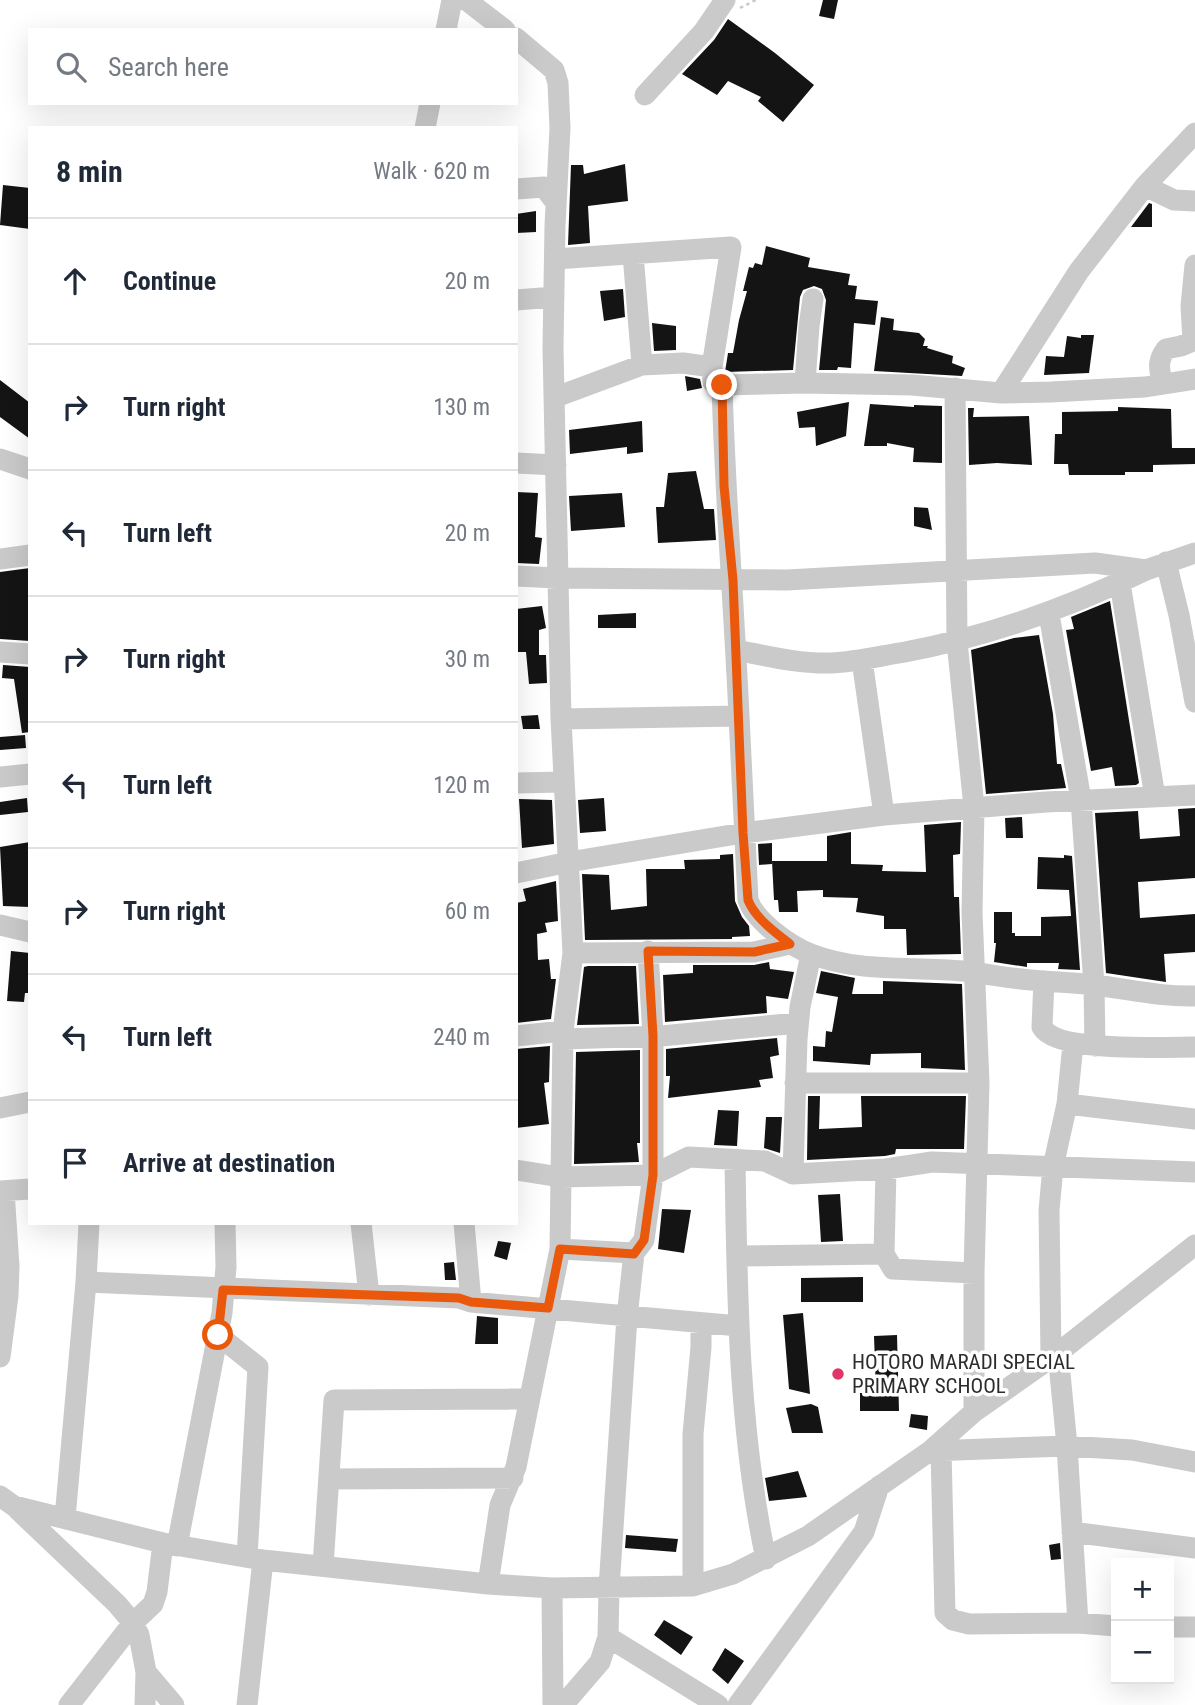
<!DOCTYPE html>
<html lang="en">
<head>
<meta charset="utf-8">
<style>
	:root { --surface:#fff; --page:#f6f6f7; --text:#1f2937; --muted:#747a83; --line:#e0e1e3 }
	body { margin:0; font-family:"Roboto Condensed",sans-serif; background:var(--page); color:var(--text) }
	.controls { position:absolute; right:21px; bottom:21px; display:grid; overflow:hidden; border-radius:0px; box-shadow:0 7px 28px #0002 }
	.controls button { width:63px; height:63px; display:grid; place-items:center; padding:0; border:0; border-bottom:2px solid var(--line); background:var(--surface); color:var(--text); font:35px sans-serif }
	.stop { position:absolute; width:21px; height:21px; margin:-16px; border:5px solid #ea580c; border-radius:50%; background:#fff }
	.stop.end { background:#ea580c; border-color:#fff; box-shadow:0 2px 7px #0008 }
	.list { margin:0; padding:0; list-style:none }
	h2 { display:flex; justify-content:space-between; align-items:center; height:91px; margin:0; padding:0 28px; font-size:30px }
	h2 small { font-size:23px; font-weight:400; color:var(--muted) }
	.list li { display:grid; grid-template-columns:46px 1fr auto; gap:21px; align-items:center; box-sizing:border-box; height:126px; padding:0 28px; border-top:2px solid var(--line) }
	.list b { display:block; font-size:26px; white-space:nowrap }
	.list em { font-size:23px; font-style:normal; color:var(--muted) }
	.icon { flex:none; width:38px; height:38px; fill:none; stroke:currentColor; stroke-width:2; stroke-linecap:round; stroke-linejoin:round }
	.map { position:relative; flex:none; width:1195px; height:1705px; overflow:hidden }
	.search { position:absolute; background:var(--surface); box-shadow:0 7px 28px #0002; left:28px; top:28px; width:490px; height:77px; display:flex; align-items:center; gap:18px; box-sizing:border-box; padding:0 24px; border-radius:0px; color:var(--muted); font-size:26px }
	.panel { position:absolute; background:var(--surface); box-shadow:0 7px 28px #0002; left:28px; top:126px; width:490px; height:1099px; border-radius:0px }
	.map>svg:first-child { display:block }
</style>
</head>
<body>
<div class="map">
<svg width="1195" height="1705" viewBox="0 0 1195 1705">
	<rect width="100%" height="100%" fill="#fff"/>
	<path fill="#141414" d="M823,0H838L834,19L819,16Z
		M728,19L775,53L814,85L783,122L758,101L761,97L728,81L717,95L682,74L714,40Z
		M625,164L628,201L588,206L590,243L568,245L571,165H583L584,174Z
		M3,185L30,188V229L0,225Z
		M1149,203L1152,204V227H1131Z
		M536,211V232L516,233V214Z
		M766,246L810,258L808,267L850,274L848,285L857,286L855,299L878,301L875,325L854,323L851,368L838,367L837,370H819L826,300L822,289L814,286L803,290L800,297L793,370L725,372L728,353H733L739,320L747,291H743L749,267L753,268L755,263L762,265Z
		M623,289L625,317L604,321L600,291Z
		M881,317L894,319L893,330L919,333L925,339L923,346H928L927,348L953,356L952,363L965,368L962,376L874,371Z
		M652,323L676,326V350L654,351Z
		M1081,335H1094L1089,373L1044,375L1046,356L1064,357L1067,336L1081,338Z
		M685,376L700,379L702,388L687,391Z
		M0,380L30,403V439L0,417Z
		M849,402L846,436L816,446L815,427L799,428L797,412Z
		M870,404L914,407V405L942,406V463L913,462L914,448L887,443V446H864Z
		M1118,407L1171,409L1172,448H1195V464L1153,465V472H1125V475H1069L1068,464H1054L1055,434H1062V412L1118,411Z
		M968,408H974L973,417L1029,416L1032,465L997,463L969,465Z
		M642,421L643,452L627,454V447L570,454L569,430Z
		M696,471L704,509H714L716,540L658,543L656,507H664L668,473Z
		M516,492L538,493L535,537L542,538L539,564L516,563Z
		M622,493L625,527L571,531L569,496Z
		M914,507L928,508L932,530L914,526Z
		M30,568V641L0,639V572Z
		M1110,601L1139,783L1136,785L1115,786L1112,767L1091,771L1066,630L1074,629L1071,617Z
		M542,606L546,628L539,630V655H546L547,683L529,684L526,652H516V609Z
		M636,613V628H598V615Z
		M1039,635L1053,714L1057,764H1061L1066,788L986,794L971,650L1014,638Z
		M3,665L30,667V732L22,733L14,679L2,678Z
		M538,715L540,729H523L521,716Z
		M25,735L26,748L0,750V737Z
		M27,798L28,812L0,815V802Z
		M604,798L606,831L580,833L578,800Z
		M519,799L552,800L554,844L522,848Z
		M1195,808V878L1138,882L1140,918L1195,914V952L1164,954L1166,982L1106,973L1095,813L1138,811L1140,839L1180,836L1178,809Z
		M1022,817L1023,838H1006L1005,818Z
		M961,822L960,854L953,855L954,897H959L961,954L907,955L906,929H884V916L856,912L858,898L823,897V890L797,891L798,912H779L778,900H774L772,861H827V836L851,832V864L883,865L882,871L926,872L924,825Z
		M30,842V907L3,906L0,847Z
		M772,843V864L759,865L758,844Z
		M733,854L735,901L742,917L749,926L750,936L732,937V939L585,940L582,874L609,875L611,910L647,906L646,869H685L684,860L720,859V855Z
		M1064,855L1072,856L1080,970L1058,969L1059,963H1027V967L994,962L996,943H994V912H1012V933H1015V936H1041V917L1071,916L1069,890L1037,889L1038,857L1064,858Z
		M556,881L558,921L545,923L547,932L537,934L538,960L549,959L551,979H556L551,1019L516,1023V903L526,901L523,889Z
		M11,951L30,953V993H25L24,1002L7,1001Z
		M769,962L770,969L794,972L788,999L766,996L767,1013L665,1022L663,975L693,973V965H754Z
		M588,966H636L639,1024L577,1025L584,967Z
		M821,971L855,978L852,994H883V981L962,984L965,1070L921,1068V1053L871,1054L870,1065L813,1061V1046L825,1047L826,1031L832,1032L838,997L816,993Z
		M777,1038L779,1055L770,1057L773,1078L759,1080L761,1087L668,1098L670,1076H666V1049Z
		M550,1046L549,1082L544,1083L549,1124L516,1128V1049Z
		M640,1050V1143H637L639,1162L574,1164L576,1052Z
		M808,1096H820L819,1129L862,1127L861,1096H966L964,1149H896L895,1154L885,1156L807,1160Z
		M718,1110L739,1111L737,1146L714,1145Z
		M766,1117H782L780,1153L764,1148Z
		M840,1194L843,1241L821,1242L818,1195Z
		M662,1209L691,1210L684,1253L658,1249Z
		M498,1241L511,1243L507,1260L494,1256Z
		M454,1262L456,1280H445L444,1263Z
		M863,1277V1302H801V1278Z
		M803,1313L810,1394L789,1389L783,1315Z
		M477,1316L498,1318V1344H475Z
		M897,1335L899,1411H860V1393H876L874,1336Z
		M811,1404L818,1407L823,1433H792L786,1408Z
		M911,1414L928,1416L927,1430L909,1427Z
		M798,1471L807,1497L769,1501L765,1478Z
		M626,1535L678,1539L676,1552L625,1548Z
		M1060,1543L1061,1559L1051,1560L1049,1545Z
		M664,1620L693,1637L681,1655L654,1635Z
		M725,1648L744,1661L728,1684L712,1670Z"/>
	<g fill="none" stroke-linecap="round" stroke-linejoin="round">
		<path stroke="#cacaca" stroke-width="2.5" stroke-dasharray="3.5 3.5" stroke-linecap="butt" d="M740,8L756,0"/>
		<path stroke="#cacaca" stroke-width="21" d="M466,0L505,30
			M446,30L452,0
			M645,95L704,31L725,0
			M425,128L430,103
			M1145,186L1174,200L1195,201
			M516,189L544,187L556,203
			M633,254L642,365
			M555,259L731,247L712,367L713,382L722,385L805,383L912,385L1001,393L1051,392L1145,387L1195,379
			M516,300L554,297
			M805,383L809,326L813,299
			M1162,384C1160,369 1156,363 1166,349L1181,346L1193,341L1191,306L1195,265
			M955,388L957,642L974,807L972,912L979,1083L974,1273V1412
			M1001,393L1079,271L1145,186L1195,133
			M556,397L642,365L683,363L712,367
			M0,459L30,469
			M516,463L556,465
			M0,559L30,555
			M1166,562L1179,615L1195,702
			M516,576L557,578L787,580L1095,563L1146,570L1195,553
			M1120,583L1155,797
			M1049,614L1081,800L1094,985L1095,1046
			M736,650C767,656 799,664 831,663C856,662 880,656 905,652C990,636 1068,608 1146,570
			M0,652L30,654
			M862,660L884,815
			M739,716L748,900C755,921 790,946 811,954C860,973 911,966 963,971C982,973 1001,977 1021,979C1045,982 1070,982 1095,985C1128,989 1161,997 1195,996
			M561,719L739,716C734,606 725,496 722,385
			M0,777L30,774
			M516,783L563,782
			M516,873L569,862L743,833L884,815L1046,802L1195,795
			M0,925L30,932
			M573,953L754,952L790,944
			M1044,981L1042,1027C1056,1053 1166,1047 1195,1047
			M516,1036L563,1031
			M563,1039L661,1036L798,1023
			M795,1083H979
			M1067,1104L1195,1119
			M0,1108L30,1102
			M735,1160C737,1293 738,1428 766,1559
			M516,1170L560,1177L653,1175L689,1157L765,1161L793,1174L886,1169L932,1162L1195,1172
			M793,1174L797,1039L800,1007L811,954
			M0,1191L30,1189
			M361,1223L369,1295
			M464,1223L471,1302
			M560,1249L634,1253
			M884,1254L893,1269L974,1273
			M737,1256L884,1254L886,1169
			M86,1282L459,1298L471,1302L739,1326
			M218,1335L258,1367L247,1557
			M1058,1353L1067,1446L1078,1623
			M1051,1356L1049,1210L1053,1167L1067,1104L1073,1044
			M0,1357L8,1296L9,1266L4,1191
			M930,1451L1067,1446L1132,1450L1195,1462
			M941,1451L945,1613L953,1620L969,1624L1078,1623L1116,1626
			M329,1479L513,1478
			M0,1496L14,1506L117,1604L133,1623L139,1635L146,1672L145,1705
			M14,1506L163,1543L263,1560L488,1584L552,1588L693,1586L733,1574L808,1536L930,1451L974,1412L1058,1353L1195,1245
			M65,1518L86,1282L89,1223
			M1072,1532L1195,1548
			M177,1546L222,1313L226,1267L225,1223
			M323,1566L334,1400L529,1399
			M488,1584L500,1505L516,1467L560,1249L563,1031L573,953L561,719L553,348L555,226L560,128L558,83L554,70L516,38
			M693,1586V1434L701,1347V1323
			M552,1588L553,1705
			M1169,1627H1195
			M608,1637L718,1705
			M146,1672L174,1705
			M69,1705L133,1623L153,1604L157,1592L163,1543
			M247,1705L263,1560
			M563,1705L600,1662L608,1637L609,1588L627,1317L634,1253L644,1240L653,1175V1036L648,951
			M738,1705L864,1532L879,1486"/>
	</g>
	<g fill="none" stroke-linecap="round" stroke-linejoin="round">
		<path stroke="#ea580c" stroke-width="9" d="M218,1335L223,1290L459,1298L471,1302L548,1308L560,1249L634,1254L644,1240L653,1175V1036L648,951L754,952L790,944C775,932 755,918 748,900L743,833L733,580L724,486L722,385"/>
	</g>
	<circle fill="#df3567" stroke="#fff" stroke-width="2.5" cx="838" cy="1374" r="7"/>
	<g text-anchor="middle" stroke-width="7" stroke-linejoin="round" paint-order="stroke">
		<g font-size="21" fill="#2d2d2d" stroke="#fff" text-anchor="start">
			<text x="852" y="1369">HOTORO MARADI SPECIAL<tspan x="852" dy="24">PRIMARY SCHOOL</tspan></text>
		</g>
	</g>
</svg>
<div class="controls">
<button>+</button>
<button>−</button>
</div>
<div class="stop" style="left:218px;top:1335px"></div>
<div class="stop end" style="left:722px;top:385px"></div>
<div class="search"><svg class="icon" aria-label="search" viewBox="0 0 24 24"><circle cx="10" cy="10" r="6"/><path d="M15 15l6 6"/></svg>Search here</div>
<section class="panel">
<h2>8 min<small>Walk · 620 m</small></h2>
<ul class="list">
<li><svg class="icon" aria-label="ahead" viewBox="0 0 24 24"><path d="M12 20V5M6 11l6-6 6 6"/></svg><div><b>Continue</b></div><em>20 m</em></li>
<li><svg class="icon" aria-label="right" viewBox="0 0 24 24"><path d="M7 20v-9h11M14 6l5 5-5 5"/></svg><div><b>Turn right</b></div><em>130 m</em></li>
<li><svg class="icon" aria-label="left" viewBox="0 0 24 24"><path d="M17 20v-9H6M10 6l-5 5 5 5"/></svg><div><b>Turn left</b></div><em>20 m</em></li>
<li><svg class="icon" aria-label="right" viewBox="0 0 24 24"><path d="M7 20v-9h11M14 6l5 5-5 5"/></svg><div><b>Turn right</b></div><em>30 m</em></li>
<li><svg class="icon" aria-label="left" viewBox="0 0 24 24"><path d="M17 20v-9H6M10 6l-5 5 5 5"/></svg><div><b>Turn left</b></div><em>120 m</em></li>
<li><svg class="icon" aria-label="right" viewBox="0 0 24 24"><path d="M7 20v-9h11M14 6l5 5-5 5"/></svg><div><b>Turn right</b></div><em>60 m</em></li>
<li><svg class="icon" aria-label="left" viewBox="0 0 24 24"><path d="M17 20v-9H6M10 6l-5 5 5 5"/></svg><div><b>Turn left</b></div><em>240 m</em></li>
<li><svg class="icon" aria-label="arrive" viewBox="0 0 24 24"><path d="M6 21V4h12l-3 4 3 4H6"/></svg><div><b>Arrive at destination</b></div></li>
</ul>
</section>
</div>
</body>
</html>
